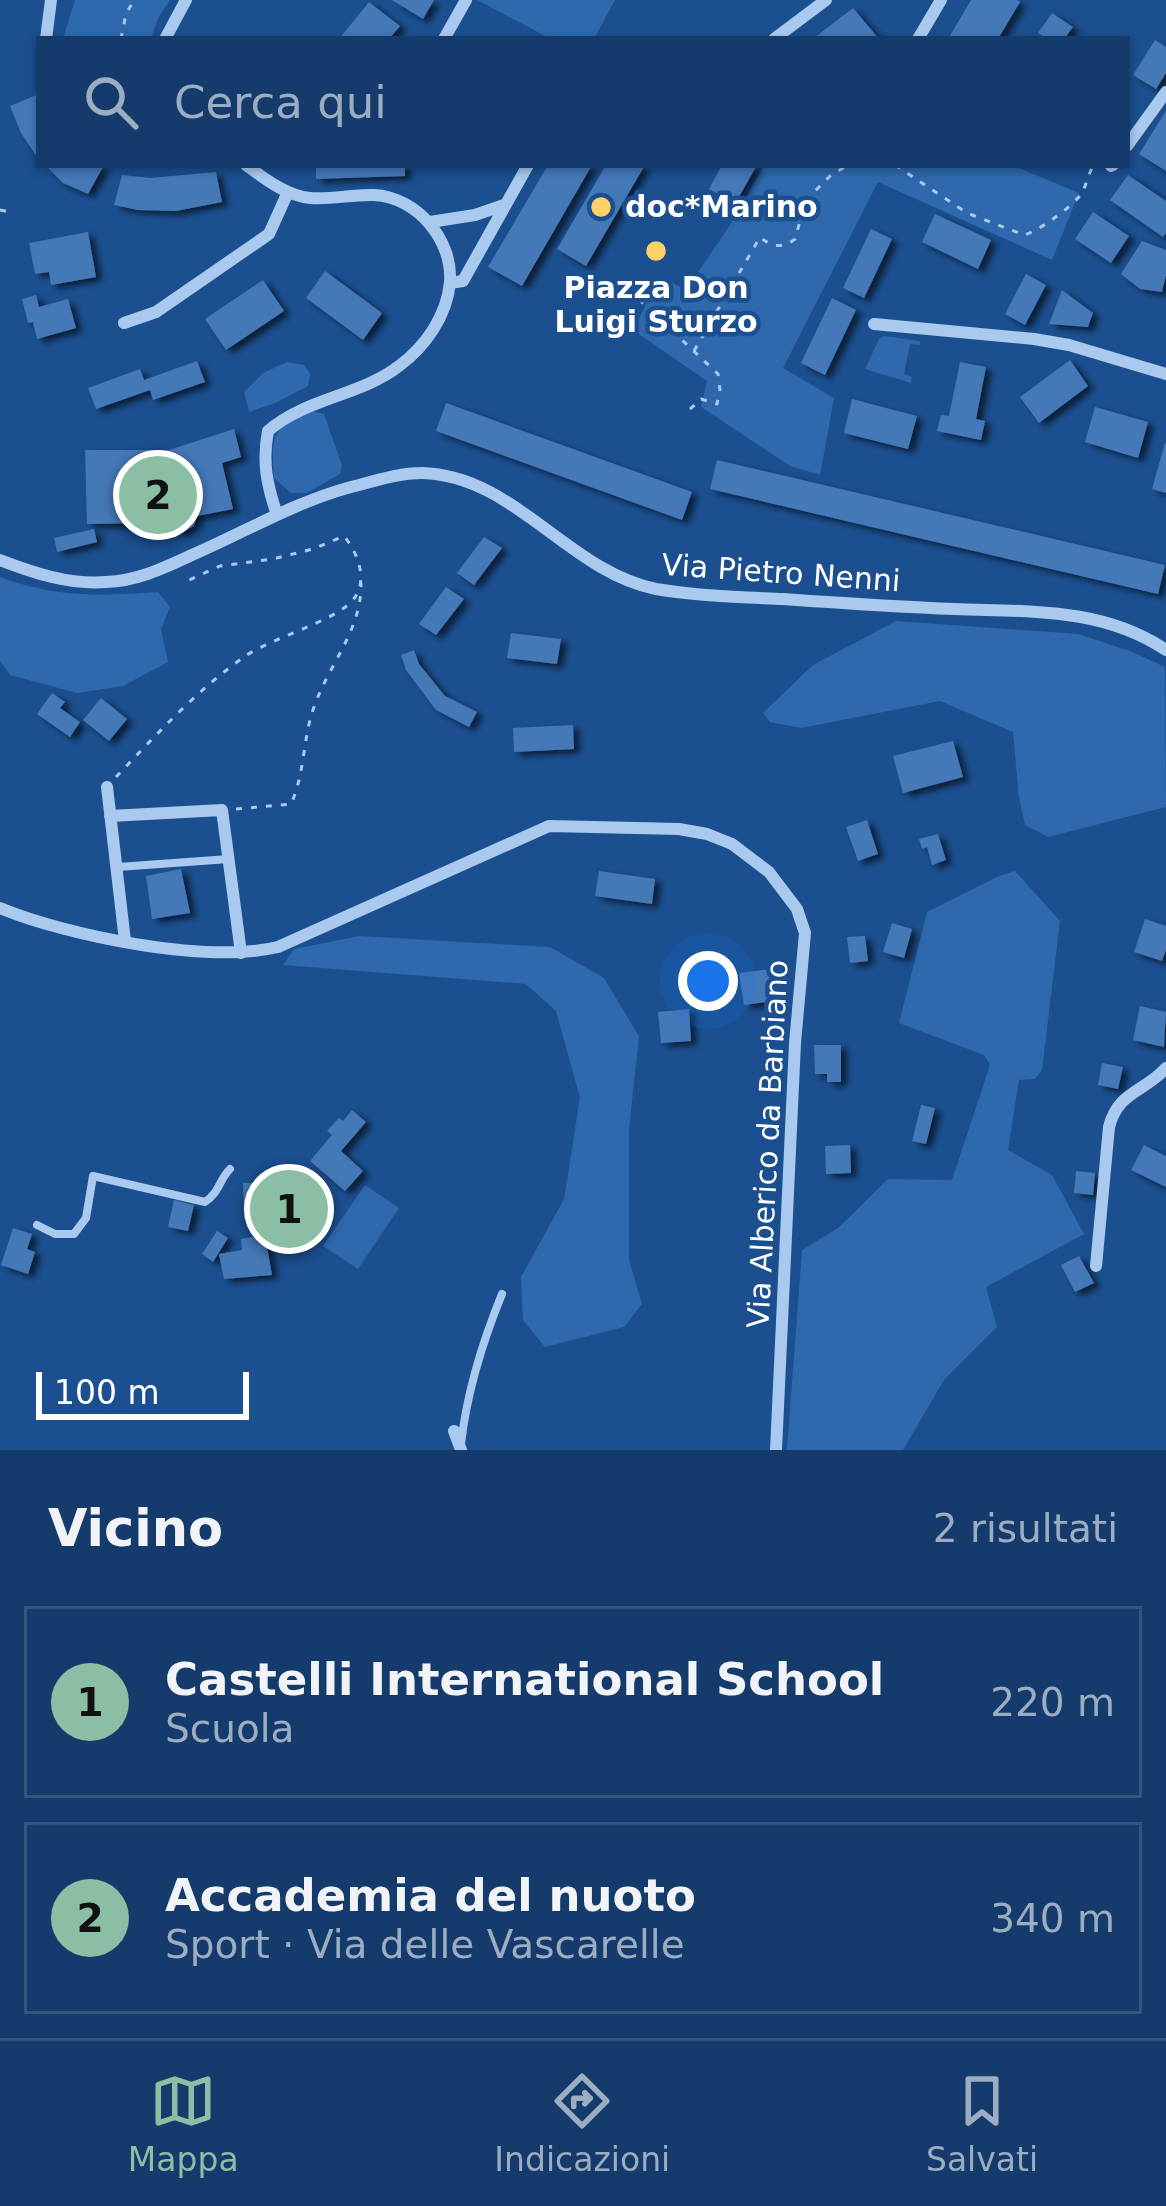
<!DOCTYPE html>
<html lang="it">
<head>
<meta charset="utf-8">
<style>
	:root { --surface:#143b6b; --page:#1d4271; --text:#f1f3f6; --muted:#9dadc1; --line:#33557e; --accent:#8abfa5 }
	body { margin:0; font-family:"DejaVu Sans",sans-serif; background:var(--page); color:var(--text) }
	.scale { position:absolute; left:36px; bottom:30px; width:213px; box-sizing:border-box; padding-left:12px; border:6px solid #fff; border-top:0; font-size:33px; line-height:42px; white-space:nowrap; color:#fff; -webkit-text-stroke:9px #1b4f8f; paint-order:stroke }
	.you { position:absolute; left:708px; top:981px; width:42px; height:42px; margin:-30px; border:9px solid #fff; border-radius:50%; background:#1a73e8; box-shadow:0 0 0 18px #1a73e833 }
	.badge { display:grid; place-items:center; width:78px; height:78px; border-radius:50%; background:var(--accent); color:#111; font-size:39px; font-weight:700 }
	.pin { position:absolute; translate:-50% -50%; border:6px solid #fff; box-shadow:0 3px 12px #0006 }
	.list { margin:0; padding:0; list-style:none }
	h2 { display:flex; justify-content:space-between; align-items:center; height:156px; margin:0; padding:0 48px; font-size:51px }
	h2 small { font-size:39px; font-weight:400; color:var(--muted) }
	.list li { display:grid; grid-template-columns:78px 1fr auto; gap:36px; align-items:center; box-sizing:border-box; height:192px; margin:0 24px 24px; padding:0 24px; border:3px solid var(--line); border-radius:0px }
	.list b { display:block; font-size:45px; white-space:nowrap }
	.list p { margin:0; font-size:39px; white-space:nowrap; color:var(--muted) }
	.list em { font-size:39px; font-style:normal; color:var(--muted) }
	.icon { flex:none; width:66px; height:66px; fill:none; stroke:currentColor; stroke-width:2; stroke-linecap:round; stroke-linejoin:round }
	.map { position:relative; flex:none; width:1166px; height:1450px; overflow:hidden }
	.search { position:absolute; background:var(--surface); box-shadow:0 3px 9px #0004; left:36px; right:36px; top:36px; height:132px; display:flex; align-items:center; gap:30px; box-sizing:border-box; padding:0 42px; border-radius:0px; color:var(--muted); font-size:45px }
	.sheet { height:588px; background:var(--surface) }
	nav { display:flex; justify-content:space-around; align-items:center; box-sizing:border-box; height:168px; border-top:3px solid var(--line); background:var(--surface); font-size:33px; color:var(--muted) }
	nav a { display:grid; justify-items:center; gap:6px }
	nav .on { color:var(--accent) }
	.map>svg:first-child { display:block }
</style>
</head>
<body>
<div class="map">
<svg width="1166" height="1450" viewBox="0 0 1166 1450">
	<defs>
		<filter id="shadow"><feDropShadow dx="6" dy="4" stdDeviation="3" flood-color="#0009"/></filter>
	</defs>
	<rect width="100%" height="100%" fill="#1b4f8f"/>
	<path fill="#2e69ad" d="M75,0H170L158,18L151,39H63Z
		M477,0H615L594,39H551Z
		M764,165H1002L1010,168L1012,165L1079,193L1052,260L878,182L783,368L834,398L820,475L790,466L701,407L707,381L633,330L660,276L686,290L730,225Z
		M884,336L920,341V345L910,344L904,374L912,377L911,383L865,369L879,339Z
		M287,362L304,365L310,374L308,386L275,403L249,412L244,392L263,373Z
		M313,411L324,414L342,465L340,474L307,493H291L274,478C271,436 271,426 313,411Z
		M0,577C58,598 97,596 158,592L170,607L161,629L168,662L123,686L77,693L10,675L0,661Z
		M896,621L1078,634L1130,651L1165,667L1166,807L1048,837L1025,825L1019,798L1013,732L940,701L801,728L770,722L763,713L813,665Z
		M1015,871L1060,921L1042,1070L1035,1079L1019,1080L1008,1150L1052,1175L1084,1234L986,1287L997,1327L944,1380L903,1450H787L802,1250L838,1228L888,1179L952,1180L990,1065L984,1055L899,1023L927,912L999,876Z
		M359,936L550,947L604,978L639,1036L629,1129V1260L642,1304L624,1327L545,1347L523,1320L521,1277L564,1199L580,1098L556,1011L526,984L283,965L294,949Z
		M365,1185L399,1208L358,1269L323,1246Z"/>
	<path fill="#4478b7" filter="url(#shadow)" d="M392,0H434L423,19Z
		M971,0H1017L1020,2L998,39H948Z
		M369,2L400,26L389,39H339Z
		M853,8L879,39H813L823,31Z
		M1052,13L1073,27L1064,39H1047L1038,33Z
		M1155,40L1166,47V73L1156,89L1133,75Z
		M39,94V160L21,133L10,106Z
		M1166,111V171L1139,154Z
		M45,165H104L88,194L63,183Z
		M316,165H405V176L316,179Z
		M548,165H592L522,286L488,267Z
		M606,165H645L586,266L557,249Z
		M722,165H757L735,204L709,189Z
		M216,172L222,202L176,211L138,210L114,205L122,175L150,178Z
		M1128,175L1166,201V233L1163,237L1110,200Z
		M1093,212L1129,236L1111,263L1075,239Z
		M935,214L991,240L978,269L922,242Z
		M871,229L892,239L864,298L843,288Z
		M88,232L96,277L51,285L49,272L35,274L29,243Z
		M1142,241L1166,250V275L1162,292L1140,289L1121,274Z
		M325,271L382,313L363,340L306,298Z
		M1026,274L1046,285L1025,325L1005,314Z
		M263,280L284,311L226,350L205,319Z
		M1062,290L1093,313L1088,327L1049,324Z
		M36,295L39,307L68,299L76,328L37,339L33,322L28,323L22,299Z
		M832,298L856,310L825,375L801,363Z
		M1070,360L1088,386L1039,423L1020,397Z
		M197,361L205,382L153,400L150,390L96,409L88,388L140,369L144,380Z
		M960,362L986,367L976,419L985,421L981,440L937,431L941,415L949,416Z
		M852,399L917,416L908,449L844,433Z
		M446,403L692,492L682,520L436,431Z
		M1095,407L1148,422L1138,458L1085,442Z
		M234,429L241,457L222,463L233,509L197,516L194,526L183,532L174,531L166,520H155V523L87,524L85,450H169Z
		M1165,443H1166V493L1152,489Z
		M717,460L1165,565L1158,594L710,489Z
		M94,529L97,542L57,552L54,538Z
		M484,537L502,548L474,585L457,573Z
		M446,587L464,599L436,635L419,624Z
		M511,633L561,639L557,664L507,658Z
		M414,650L419,664L445,696L477,712L469,727L436,710L406,670L401,655Z
		M52,693L65,702L60,708L80,722L70,737L37,714Z
		M101,698L127,719L109,741L83,720Z
		M573,725L574,749L514,752L513,728Z
		M953,741L963,777L903,793L893,756Z
		M867,820L878,854L858,861L846,827Z
		M938,834L946,860L932,865L927,847L922,849L919,839Z
		M181,869L190,913L152,919L146,876Z
		M599,871L655,879L652,904L595,896Z
		M1145,919L1166,926V950L1162,961L1134,952Z
		M892,923L912,929L904,958L883,952Z
		M865,936L868,961L850,963L847,937Z
		M770,969L774,1001L744,1005L739,973Z
		M1140,1006L1166,1012L1164,1047L1133,1040Z
		M689,1009L691,1041L661,1043L658,1012Z
		M814,1045H841V1082H827V1074H815Z
		M1102,1063L1123,1067L1118,1089L1098,1085Z
		M921,1105L935,1108L926,1144L912,1141Z
		M352,1110L366,1122L341,1151L363,1171L345,1191L310,1161L332,1135L327,1131L339,1118L343,1121Z
		M850,1145L851,1173L826,1174L825,1146Z
		M1144,1145L1166,1156V1187L1131,1170Z
		M1076,1171L1095,1173L1093,1195L1074,1193Z
		M243,1183H278V1219L244,1218Z
		M174,1200L194,1205L188,1231L168,1227Z
		M13,1228L32,1234L27,1249L35,1252L28,1274L1,1265Z
		M217,1231L228,1238L213,1262L202,1254Z
		M265,1235L272,1275L224,1279L219,1254L242,1250L241,1239Z
		M1079,1256L1094,1283L1075,1292L1061,1265Z"/>
	<g fill="none" stroke-linecap="round" stroke-linejoin="round">
		<path stroke="#a9c9ee" stroke-width="3" stroke-dasharray="6 9" stroke-linecap="butt" d="M121,39L126,14L134,0
			M895,165L967,213L1024,235C1039,231 1073,206 1082,193C1087,183 1088,174 1094,165
			M0,210L9,212
			M628,289L718,374L720,390L717,404L701,399L687,412
			M694,351L760,237C772,247 782,249 795,239L806,200L830,176L848,165
			M116,777C156,735 197,690 244,657C271,638 332,622 351,602C370,583 358,553 344,536L313,549L273,559L220,566L187,581
			M236,809L291,804C304,776 303,742 312,713C326,667 362,632 361,583"/>
		<path stroke="#a9c9ee" stroke-width="8" d="M118,867L229,859
			M37,1225L55,1234H74L86,1218L93,1176L205,1202C219,1193 219,1180 230,1169
			M461,1444C467,1391 482,1343 502,1294"/>
		<path stroke="#a9c9ee" stroke-width="12" d="M46,39L51,0
			M165,39L186,0
			M444,39L466,0
			M774,39L826,0
			M918,39L941,0
			M1127,146L1166,92
			M246,165C264,178 286,196 310,198C331,200 353,194 374,195C417,197 453,240 450,282C447,316 425,347 399,366C360,396 306,398 268,431C262,462 267,485 277,515
			M1111,166L1113,165
			M430,222L475,215L504,205
			M450,283L463,281L528,165
			M124,323L156,312L269,234L288,192
			M874,324L1034,339L1069,345L1166,374
			M0,560C34,573 69,585 106,582C137,581 164,568 192,555C245,532 295,502 351,487C375,481 398,473 422,473C514,475 569,572 656,589C697,596 741,597 783,599C840,603 898,607 955,609C1029,612 1102,607 1166,650
			M107,787L125,941
			M110,816L222,810L241,953
			M0,908C68,936 206,964 278,947L549,826L679,829L707,834L732,844L769,872L797,909L805,933L795,1043L776,1450
			M1096,1266L1109,1127C1118,1091 1145,1092 1166,1068
			M454,1431L461,1450"/>
	</g>
	<g fill="#ffd166" stroke="#1b4f8f" stroke-width="4.5">
		<circle cx="601" cy="207" r="12"/>
		<circle cx="656" cy="251" r="12"/>
	</g>
	<g text-anchor="middle" stroke-width="9" stroke-linejoin="round" paint-order="stroke">
		<g font-size="30" font-weight="bold" fill="#fff" stroke="#1b4f8f" text-anchor="start">
			<text x="625" y="217">doc*Marino</text>
			<text x="656" y="298" text-anchor="middle">Piazza Don<tspan x="656" dy="34">Luigi Sturzo</tspan></text>
		</g>
		<g font-size="30" fill="#fff" stroke="#1b4f8f">
			<text transform="translate(781 573) rotate(4)" y="10">Via Pietro Nenni</text>
			<text transform="translate(768 1144) rotate(-87)" y="10">Via Alberico da Barbiano</text>
		</g>
	</g>
</svg>
<div class="scale">100 m</div>
<div class="you"></div>
<div class="pin badge" style="left:289px;top:1209px">1</div>
<div class="pin badge" style="left:158px;top:495px">2</div>
<div class="search"><svg class="icon" aria-label="search" viewBox="0 0 24 24"><circle cx="10" cy="10" r="6"/><path d="M15 15l6 6"/></svg>Cerca qui</div>
</div>
<section class="sheet">
<h2>Vicino<small>2 risultati</small></h2>
<ul class="list">
<li><span class="badge">1</span><div><b>Castelli International School</b><p>Scuola</p></div><em>220 m</em></li>
<li><span class="badge">2</span><div><b>Accademia del nuoto</b><p>Sport · Via delle Vascarelle</p></div><em>340 m</em></li>
</ul>
</section>
<nav>
<a class="on"><svg class="icon" aria-label="map" viewBox="0 0 24 24"><path d="M3 6l6-2 6 2 6-2v14l-6 2-6-2-6 2zM9 4v14M15 6v14"/></svg>Mappa</a>
<a><svg class="icon" aria-label="directions" viewBox="0 0 24 24"><path d="M12 3l9 9-9 9-9-9zM9 14v-3h6M13 9l2 2-2 2"/></svg>Indicazioni</a>
<a><svg class="icon" aria-label="saved" viewBox="0 0 24 24"><path d="M7 4h10v16l-5-4-5 4z"/></svg>Salvati</a>
</nav>
</body>
</html>
